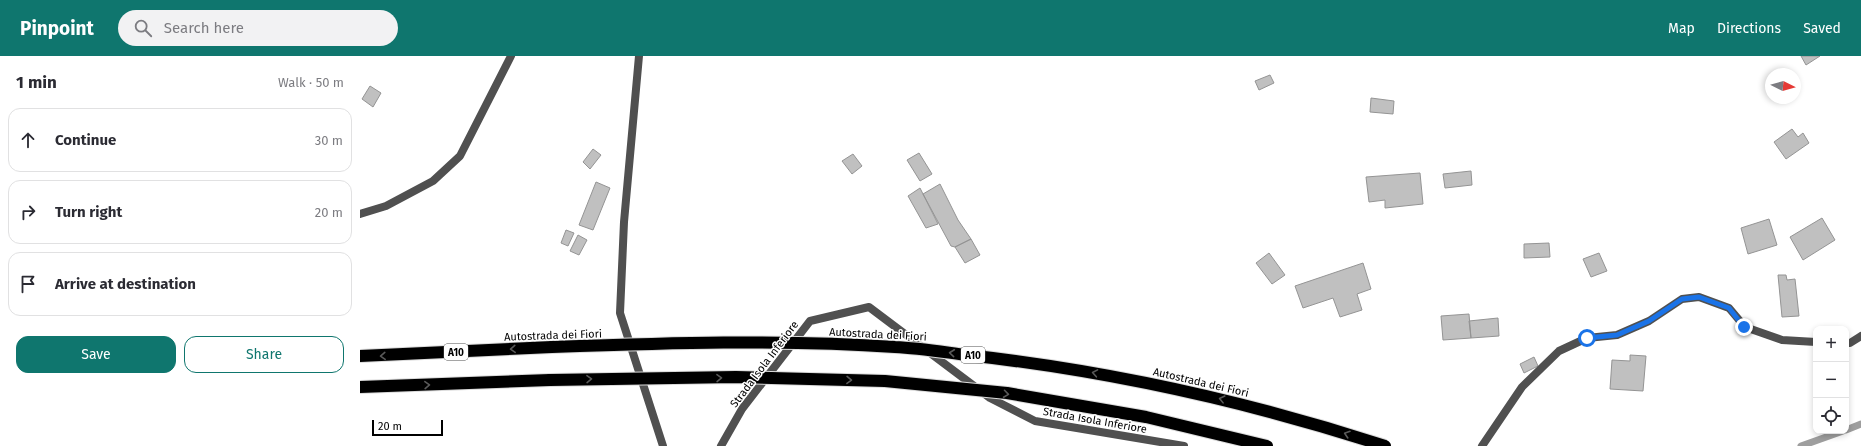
<!DOCTYPE html>
<html lang="en">
<head>
<meta charset="utf-8">
<style>
	:root { --surface:#fff; --page:#f2f2f3; --text:#2b2b33; --muted:#7c7c81; --line:#e1e1e2; --accent:#0f766e }
	body { margin:0; font-family:"Fira Sans",sans-serif; background:var(--page); color:var(--text) }
	.controls { position:absolute; right:12px; bottom:12px; display:grid; overflow:hidden; border-radius:8px; box-shadow:0 2px 6px #0003 }
	.controls button { width:36px; height:36px; display:grid; place-items:center; padding:0; border:0; border-bottom:1px solid var(--line); background:var(--surface); color:var(--text); font:20px sans-serif }
	.compass { position:absolute; left:1405px; top:12px; width:36px; height:36px; border-radius:50%; background:var(--surface); box-shadow:0 2px 6px #0003; rotate:95deg }
	.scale { position:absolute; left:12px; bottom:10px; width:71px; box-sizing:border-box; padding-left:4px; border:2px solid #000; border-top:0; font-size:11px; line-height:14px; white-space:nowrap; color:#000; -webkit-text-stroke:3px #fff; paint-order:stroke }
	.stop { position:absolute; width:12px; height:12px; margin:-9px; border:3px solid #1a73e8; border-radius:50%; background:#fff }
	.stop.end { background:#1a73e8; border-color:#fff; box-shadow:0 1px 4px #0008 }
	.list { margin:0; padding:0; list-style:none }
	h2 { display:flex; justify-content:space-between; align-items:center; height:52px; margin:0; padding:0 16px; font-size:17px }
	h2 small { font-size:13px; font-weight:400; color:var(--muted) }
	.list li { display:grid; grid-template-columns:26px 1fr auto; gap:12px; align-items:center; box-sizing:border-box; height:64px; margin:0 8px 8px; padding:0 8px; border:1px solid var(--line); border-radius:12px }
	.list b { display:block; font-size:15px; white-space:nowrap }
	.list em { font-size:13px; font-style:normal; color:var(--muted) }
	.actions { display:flex; gap:8px; padding:12px 16px }
	.actions a { flex:1; padding:9px 0; border:1px solid var(--accent); border-radius:12px; text-align:center; font-size:14px; color:var(--accent) }
	.actions .main { background:var(--accent); color:#fff }
	.icon { flex:none; width:22px; height:22px; fill:none; stroke:currentColor; stroke-width:2; stroke-linecap:round; stroke-linejoin:round }
	.map { position:relative; flex:none; width:1501px; height:390px; overflow:hidden }
	header { display:flex; align-items:center; gap:24px; box-sizing:border-box; height:56px; padding:0 20px; background:var(--accent); color:#fff }
	header strong { font-size:19px }
	nav { display:flex; gap:22px; margin-inline-start:auto; font-size:14px }
	.search { width:280px; height:36px; background:var(--page); display:flex; align-items:center; gap:10px; box-sizing:border-box; padding:0 14px; border-radius:22px; color:var(--muted); font-size:15px }
	main { display:flex }
	aside { flex:1; background:var(--surface) }
	.map>svg:first-child { display:block }
</style>
</head>
<body>
<header>
<strong>Pinpoint</strong>
<div class="search"><svg class="icon" aria-label="search" viewBox="0 0 24 24"><circle cx="10" cy="10" r="6"/><path d="M15 15l6 6"/></svg>Search here</div>
<nav><a>Map</a><a>Directions</a><a>Saved</a></nav>
</header>
<main>
<aside>
<h2>1 min<small>Walk · 50 m</small></h2>
<ul class="list">
<li><svg class="icon" aria-label="ahead" viewBox="0 0 24 24"><path d="M12 20V5M6 11l6-6 6 6"/></svg><div><b>Continue</b></div><em>30 m</em></li>
<li><svg class="icon" aria-label="right" viewBox="0 0 24 24"><path d="M7 20v-9h11M14 6l5 5-5 5"/></svg><div><b>Turn right</b></div><em>20 m</em></li>
<li><svg class="icon" aria-label="arrive" viewBox="0 0 24 24"><path d="M6 21V4h12l-3 4 3 4H6"/></svg><div><b>Arrive at destination</b></div></li>
</ul>
<div class="actions"><a class="main">Save</a><a>Share</a></div>
</aside>
<div class="map">
<svg width="1501" height="390" viewBox="0 0 1501 390">
	<rect width="100%" height="100%" fill="#fff"/>
	<g fill="none" stroke-linecap="round" stroke-linejoin="round">
		<path stroke="#9e9e9e" stroke-width="7" d="M1486,374L1501,368
			M1441,390L1483,375"/>
	</g>
	<path fill="#c0c0c0" stroke="#949494" d="M1441,0H1460L1446,9Z
		M910,19L914,27L899,34L895,25Z
		M10,30L21,37L13,51L2,43Z
		M1011,42L1034,45L1033,58L1010,56Z
		M1432,73L1438,81L1443,77L1449,87L1426,103L1414,86Z
		M233,93L241,99L230,113L223,106Z
		M559,97L572,118L560,125L547,104Z
		M493,98L502,110L492,118L482,105Z
		M1111,115L1112,129L1085,132L1083,118Z
		M1060,117L1063,148L1025,152V144L1009,146L1006,121Z
		M236,126L250,132L233,174L219,169Z
		M580,128L598,164L611,183L595,191L591,190L563,138Z
		M560,132L578,168L566,172L548,140Z
		M1462,162L1475,184L1443,204L1430,181Z
		M1409,163L1417,189L1388,198L1381,172Z
		M206,174L214,177L208,190L201,187Z
		M218,179L227,184L219,199L210,195Z
		M611,183L620,199L605,207L595,191Z
		M1189,187L1190,201L1164,202V188Z
		M909,197L925,219L912,228L896,207Z
		M1239,197L1247,215L1231,221L1223,203Z
		M1003,207L1011,233L997,238L1002,254L980,261L973,242L943,252L935,230Z
		M1418,219H1426L1427,224L1435,223L1439,260L1422,261Z
		M1109,258L1111,282L1083,284L1081,260Z
		M1138,262L1139,280L1111,282L1109,265Z
		M1270,299L1286,300L1283,335L1250,333L1252,304L1270,305Z
		M1174,301L1178,310L1164,317L1160,308Z"/>
	<g fill="none" stroke-linecap="round" stroke-linejoin="round">
		<g stroke="#dbdbdb" stroke-width="14">
			<path id="motorway" d="M0,300L192,291
				M0,331L190,324"/>
		</g>
		<path stroke="#505050" stroke-width="8" d="M0,158L26,150L73,125L100,100L151,0
			M1486,287H1490L1501,280
			M1122,390L1162,331L1199,295L1227,282L1257,279L1289,265L1322,243L1339,241L1369,252L1385,271L1422,284L1456,286"/>
		<path stroke="#505050" stroke-width="8" d="M279,0L264,166L260,257L303,390
			M361,390L382,353L450,265L509,251L630,342L675,365L824,390"/>
		<use href="#motorway" stroke="#000" stroke-width="12"/>
		<g stroke="#dbdbdb" stroke-width="14" stroke-linecap="butt">
			<path id="motorway-bridge" d="M192,291C306,287 421,283 535,291C559,292 583,296 607,299C751,315 887,345 1025,390
				M190,324L376,321L525,325L647,337L786,361L907,390"/>
		</g>
		<use href="#motorway-bridge" stroke="#000" stroke-width="12"/>
	</g>
	<defs><path id="oneway-chevron" d="M-2-3.5L2.5 0L-2 3.5" fill="none" stroke-width="1.6" stroke-linecap="round" stroke-linejoin="round"/></defs>
	<g stroke="#595959">
		<use href="#oneway-chevron" transform="translate(153 293) rotate(177)"/>
		<use href="#oneway-chevron" transform="translate(592 297) rotate(-174)"/>
		<use href="#oneway-chevron" transform="translate(23 300) rotate(177)"/>
		<use href="#oneway-chevron" transform="translate(735 317) rotate(-170)"/>
		<use href="#oneway-chevron" transform="translate(359 322) rotate(-1)"/>
		<use href="#oneway-chevron" transform="translate(229 323) rotate(-1)"/>
		<use href="#oneway-chevron" transform="translate(489 324) rotate(1)"/>
		<use href="#oneway-chevron" transform="translate(67 329) rotate(-2)"/>
		<use href="#oneway-chevron" transform="translate(646 338) rotate(8)"/>
		<use href="#oneway-chevron" transform="translate(862 343) rotate(-166)"/>
		<use href="#oneway-chevron" transform="translate(987 378) rotate(-162)"/>
	</g>
	<g fill="none" stroke-linecap="round" stroke-linejoin="round">
		<path stroke="#1a73e8" stroke-width="5" d="M1227,282L1257,279L1289,265L1322,243L1339,241L1369,252L1384,271"/>
	</g>
	<g text-anchor="middle" stroke-width="3" stroke-linejoin="round" paint-order="stroke">
		<g fill="#fff" stroke="#4c4c4c" stroke-width="1">
			<rect x="84" y="288" width="24" height="16" rx="3"/>
			<rect x="601" y="291" width="24" height="16" rx="3"/>
		</g>
		<g font-size="10" font-weight="bold" fill="#000">
			<text x="96" y="300">A10</text>
			<text x="613" y="303">A10</text>
		</g>
		<g font-size="11" fill="#000" stroke="#fff">
			<text transform="translate(518 278) rotate(3)" y="4">Autostrada dei Fiori</text>
			<text transform="translate(193 279) rotate(-2)" y="4">Autostrada dei Fiori</text>
			<text transform="translate(404 308) rotate(-53)" y="4">Strada Isola Inferiore</text>
			<text transform="translate(841 326) rotate(13)" y="4">Autostrada dei Fiori</text>
			<text transform="translate(735 364) rotate(10)" y="4">Strada Isola Inferiore</text>
		</g>
	</g>
</svg>
<div class="controls">
<button>+</button>
<button>−</button>
<button><svg class="icon" aria-label="locate" viewBox="0 0 24 24"><circle cx="12" cy="12" r="6"/><path d="M12 2v4M12 18v4M2 12h4M18 12h4"/></svg></button>
</div>
<svg class="compass" viewBox="-18 -18 36 36"><path d="M0-13l5 13h-10z" fill="#e53935"/><path d="M0 13l5-13h-10z" fill="#7c7c81"/></svg>
<div class="scale">20 m</div>
<div class="stop" style="left:1227px;top:282px"></div>
<div class="stop end" style="left:1384px;top:271px"></div>
</div>
</main>
</body>
</html>
